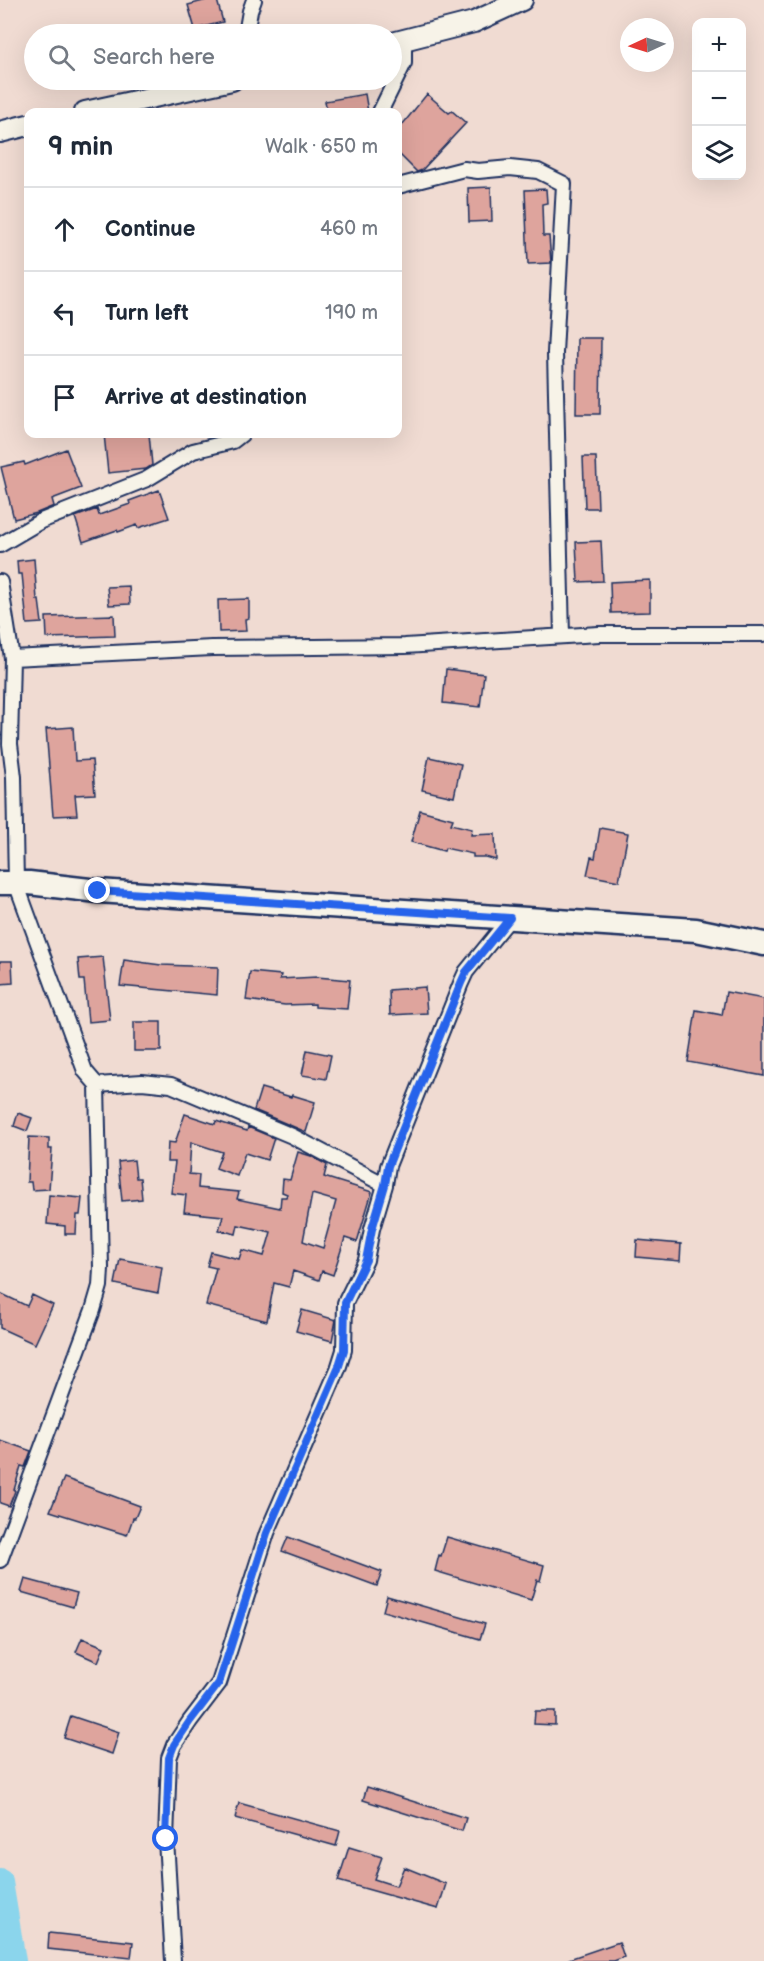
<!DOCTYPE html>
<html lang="en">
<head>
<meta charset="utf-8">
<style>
	:root { --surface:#fff; --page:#f2f2f3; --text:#1f2937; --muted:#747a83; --line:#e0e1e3 }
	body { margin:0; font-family:"Balsamiq Sans",sans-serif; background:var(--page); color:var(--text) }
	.controls { position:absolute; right:18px; top:18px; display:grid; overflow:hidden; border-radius:12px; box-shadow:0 6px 24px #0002 }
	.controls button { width:54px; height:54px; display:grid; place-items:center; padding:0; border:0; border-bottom:2px solid var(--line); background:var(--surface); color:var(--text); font:30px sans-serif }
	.compass { position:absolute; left:620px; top:18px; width:54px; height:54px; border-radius:50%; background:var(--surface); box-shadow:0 6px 24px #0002; rotate:266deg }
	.stop { position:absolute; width:18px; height:18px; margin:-14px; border:4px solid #2563eb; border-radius:50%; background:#fff }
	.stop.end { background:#2563eb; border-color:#fff; box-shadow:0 2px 6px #0008 }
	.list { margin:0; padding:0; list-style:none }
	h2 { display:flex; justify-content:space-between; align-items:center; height:78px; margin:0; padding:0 24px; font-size:26px }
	h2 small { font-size:20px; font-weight:400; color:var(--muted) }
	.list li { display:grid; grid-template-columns:39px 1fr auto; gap:18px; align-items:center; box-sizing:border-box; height:84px; padding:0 24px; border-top:2px solid var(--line) }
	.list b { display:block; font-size:22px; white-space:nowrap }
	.list em { font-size:20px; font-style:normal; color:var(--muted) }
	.icon { flex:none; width:33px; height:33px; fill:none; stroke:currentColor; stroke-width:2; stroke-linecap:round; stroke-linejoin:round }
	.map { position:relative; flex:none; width:764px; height:1961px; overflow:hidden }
	.search { position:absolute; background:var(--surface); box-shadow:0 6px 24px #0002; left:24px; top:24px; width:378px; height:66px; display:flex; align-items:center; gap:15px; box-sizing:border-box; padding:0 21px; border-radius:33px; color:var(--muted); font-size:22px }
	.panel { position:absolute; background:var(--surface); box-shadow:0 6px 24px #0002; left:24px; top:108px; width:378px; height:330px; border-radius:12px }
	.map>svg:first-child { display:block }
</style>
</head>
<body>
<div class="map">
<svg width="764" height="1961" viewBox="0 0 764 1961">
	<rect width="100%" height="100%" fill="#f0dbd2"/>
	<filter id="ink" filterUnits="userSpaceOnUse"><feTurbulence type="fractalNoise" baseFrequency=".0167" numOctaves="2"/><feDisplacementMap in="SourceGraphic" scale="12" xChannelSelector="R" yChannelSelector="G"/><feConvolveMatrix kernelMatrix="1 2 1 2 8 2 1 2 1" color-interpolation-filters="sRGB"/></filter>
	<g filter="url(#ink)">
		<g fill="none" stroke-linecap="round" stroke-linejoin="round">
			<path stroke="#8bd5ec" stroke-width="26" d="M0,1882L13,1961"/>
		</g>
		<path fill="#dea49d" stroke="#1b2f5e" stroke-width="1.5" fill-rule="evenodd" d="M207,0H217L223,22L195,29L188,5Z
			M365,94L368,112H327L325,101Z
			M427,94L449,113L452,111L466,123L422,170L417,172L398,153V130Z
			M491,187L492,221L469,222L468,188Z
			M546,189L547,203L542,204L543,236H549L551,263L528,264L525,190Z
			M577,338H601L600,414H576Z
			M104,434H149L152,465L146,469L108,473Z
			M66,449L81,488L52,499L54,506L37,513L14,519L1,467L24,462L25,465Z
			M583,457H596L598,508H585Z
			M159,490L169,518L138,528L137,525L118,532L117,530L83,542L75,517L97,509L99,515L130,504L129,501Z
			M601,541L603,581L578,582L576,542Z
			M34,559L37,600H39L42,623L27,624L22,574H18L17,561Z
			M650,580V612L611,613L610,582Z
			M129,586L130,604L109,605L107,587Z
			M249,599V618L245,619L246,631L219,632L218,600Z
			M114,615L115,636L47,638L46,617Z
			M446,669L484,674L480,707L443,703Z
			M73,727L75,761L92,760L95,794L75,795L77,815L53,816L46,729Z
			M429,757L461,764L454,797L422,790Z
			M420,810L453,819L451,824L472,829L471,835L495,834L496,860L485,857H473V854L445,848L444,851L411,842Z
			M600,828L628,833L619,881L587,875L591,857L595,858Z
			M103,957L110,1020L88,1022L84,980H80L78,959Z
			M124,960L161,965L218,967L217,995L120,986Z
			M0,961H12L13,983L0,984Z
			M250,972L281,975L280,979L317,977L350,980L347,1009L315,1007V1004L285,1005L246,1000Z
			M425,987L427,1013L390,1015L389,990Z
			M726,992L764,999V1076L688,1062L696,1010L722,1015Z
			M134,1022H161V1051H134Z
			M307,1050L331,1055L326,1079L302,1075Z
			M261,1088L291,1097L292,1095L315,1102L306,1132L254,1110Z
			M18,1113L32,1118L27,1131L14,1126Z
			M185,1114L215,1124L216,1121L247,1131L248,1127L274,1138L267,1160L245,1153L237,1176L216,1168L222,1152L191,1142L189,1174L199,1175L198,1188L239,1192L237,1199L280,1208L281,1197H286L287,1194L282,1192L283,1179L290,1180L298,1152L311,1156L327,1165L324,1177L372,1192L357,1242L345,1238L333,1275L322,1271L319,1280L293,1271L289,1287L274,1283L267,1321L206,1305L216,1268L207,1266L211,1252L239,1259L242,1250L264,1256L271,1232L238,1225L236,1234L219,1230L223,1216L184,1212L186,1195L171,1193L175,1162H167L168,1142L175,1143ZM312,1194L336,1201L323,1248L303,1241Z
			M29,1137L49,1138V1149H52L49,1189L32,1190L31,1182H27Z
			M134,1160L136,1178H140L142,1199L122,1201L118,1162Z
			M49,1195L82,1198L80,1215H77L76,1234H65V1226L47,1224Z
			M637,1240L681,1244L680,1261L636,1257Z
			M120,1259L162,1267L158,1293L115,1284Z
			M0,1293L27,1306L32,1295L53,1305L35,1344L0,1328Z
			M302,1310L336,1320L332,1341L296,1331Z
			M0,1440L31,1451L25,1467L21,1466L14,1490L15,1491L9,1506L0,1503Z
			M64,1478L140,1506L135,1518H133L127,1535L50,1511Z
			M288,1537L382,1572L377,1586L282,1551Z
			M447,1537L544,1565L540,1581L537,1580L531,1600L435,1571L439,1555L441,1556Z
			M25,1579L77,1593L73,1607L21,1592Z
			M387,1596L485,1624L480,1639L383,1611Z
			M82,1638L104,1647L98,1662L76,1652Z
			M535,1711H555V1725L534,1724Z
			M71,1716L119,1732L112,1754L64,1738Z
			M367,1787L466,1818L462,1831L363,1800Z
			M239,1803L340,1831L336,1846L235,1818Z
			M349,1847L382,1857L374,1879L396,1886L404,1867L446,1884L438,1909L338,1881Z
			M49,1933L133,1942L131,1958L48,1949Z
			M619,1942L624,1957L614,1961H569V1959Z"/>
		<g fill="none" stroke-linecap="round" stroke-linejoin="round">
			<g stroke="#1b2f5e" stroke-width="18">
				<path id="minor" d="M246,34L250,11L254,0
					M380,112L404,63V40
					M398,186L464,169L478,171L510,168L538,171L564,184L555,353L562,636
					M0,545L41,521L147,479L193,451L233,441L242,434
					M0,582L12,658L10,744L14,777L16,883L85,1071L97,1085L101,1268L100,1286L93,1310L0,1560
					M12,658L212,648L405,646L599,634H764
					M97,1085L142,1082L171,1085L292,1136L385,1185
					M173,1961L166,1839L169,1758L174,1745L190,1721L219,1683L267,1533L338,1369L344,1350L345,1303L366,1260L372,1229L385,1185L388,1166L461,983L466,972L510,918"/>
			</g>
			<g stroke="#1b2f5e" stroke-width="24">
				<path id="secondary" d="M392,43L474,22L522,0
					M85,112L232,80
					M0,132L28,125"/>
			</g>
			<g stroke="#1b2f5e" stroke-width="27">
				<path id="primary" d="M0,883H29L98,891L696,930L764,944"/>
			</g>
			<use href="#minor" stroke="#f7f3e8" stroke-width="14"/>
			<use href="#secondary" stroke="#f7f3e8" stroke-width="20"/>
			<use href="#primary" stroke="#f7f3e8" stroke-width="22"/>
		</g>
	</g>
	<g fill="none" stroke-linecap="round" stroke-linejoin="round" filter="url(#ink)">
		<path stroke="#2563eb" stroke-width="8" d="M98,891L510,918L466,972L461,983L388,1166L385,1185L372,1229L366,1260L345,1303L344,1350L338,1369L267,1533L219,1683L190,1721L174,1745L169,1758L166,1839"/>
	</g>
</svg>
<div class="controls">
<button>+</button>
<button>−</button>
<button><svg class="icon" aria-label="layers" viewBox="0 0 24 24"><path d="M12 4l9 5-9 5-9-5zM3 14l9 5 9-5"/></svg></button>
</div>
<svg class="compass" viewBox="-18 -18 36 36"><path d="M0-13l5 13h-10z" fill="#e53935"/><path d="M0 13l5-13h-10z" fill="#747a83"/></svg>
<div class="stop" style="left:166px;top:1839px"></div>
<div class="stop end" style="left:98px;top:891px"></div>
<div class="search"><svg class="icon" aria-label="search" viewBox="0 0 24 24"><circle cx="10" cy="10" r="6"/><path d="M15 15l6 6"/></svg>Search here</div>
<section class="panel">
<h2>9 min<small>Walk · 650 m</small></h2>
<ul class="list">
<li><svg class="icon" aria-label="ahead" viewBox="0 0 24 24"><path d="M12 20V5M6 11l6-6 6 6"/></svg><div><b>Continue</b></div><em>460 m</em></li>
<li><svg class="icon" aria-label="left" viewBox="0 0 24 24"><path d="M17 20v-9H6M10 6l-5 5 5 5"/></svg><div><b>Turn left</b></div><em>190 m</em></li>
<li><svg class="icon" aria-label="arrive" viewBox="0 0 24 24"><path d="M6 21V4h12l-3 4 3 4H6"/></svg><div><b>Arrive at destination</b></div></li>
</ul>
</section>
</div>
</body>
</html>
